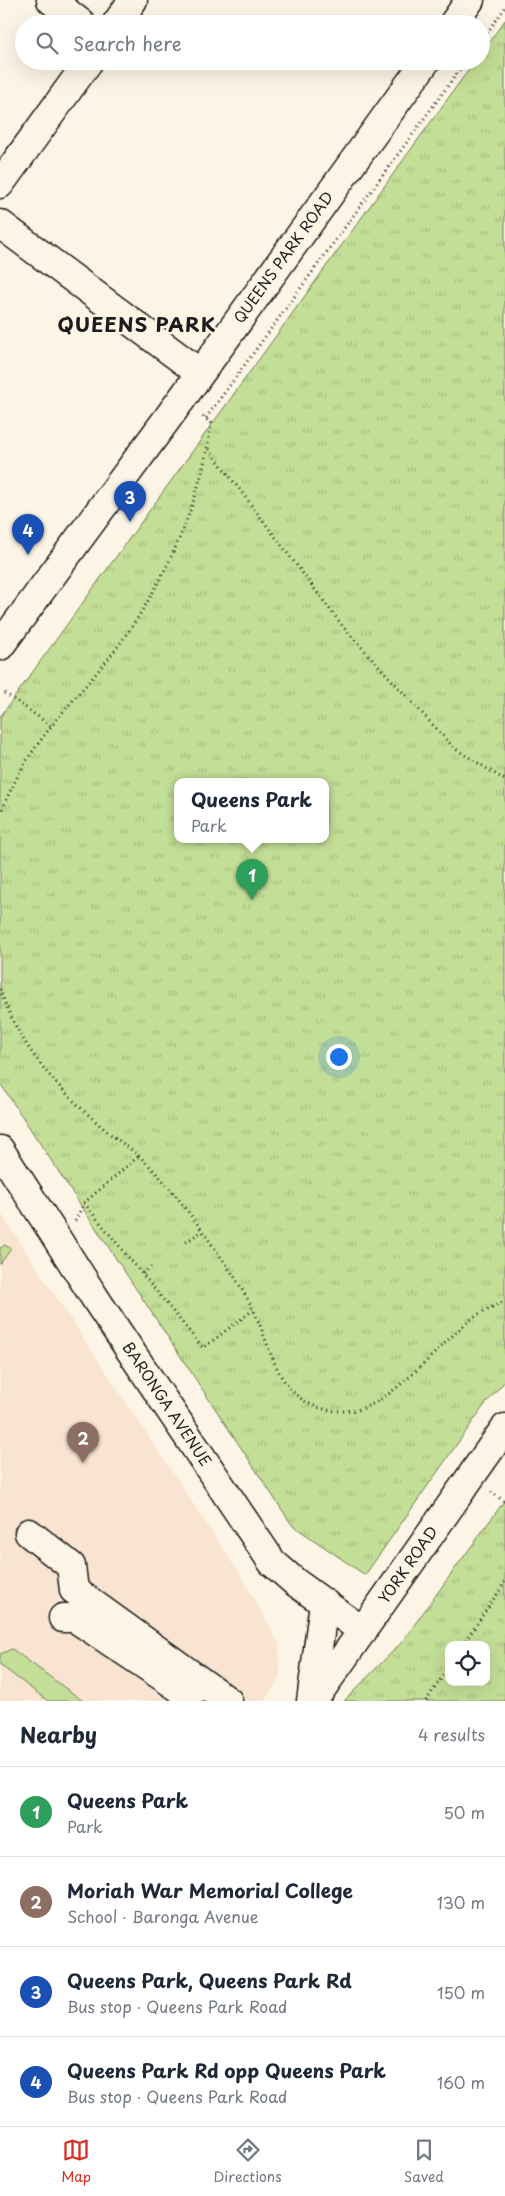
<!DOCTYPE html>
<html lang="en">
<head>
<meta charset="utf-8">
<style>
	:root { --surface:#fff; --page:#f2f2f3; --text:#1f2937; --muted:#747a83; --line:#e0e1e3; --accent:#d93025 }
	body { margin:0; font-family:"Playpen Sans",sans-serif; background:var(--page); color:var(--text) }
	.controls { position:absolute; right:15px; bottom:15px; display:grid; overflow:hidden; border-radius:10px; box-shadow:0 5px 20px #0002 }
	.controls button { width:45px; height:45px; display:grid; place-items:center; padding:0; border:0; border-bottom:1px solid var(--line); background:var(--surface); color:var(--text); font:25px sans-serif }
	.you { position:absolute; left:338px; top:1056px; width:18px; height:18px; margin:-12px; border:4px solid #fff; border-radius:50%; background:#1a73e8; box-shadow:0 0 0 8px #1a73e833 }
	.badge { display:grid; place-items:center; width:32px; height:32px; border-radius:50%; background:var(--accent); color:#fff; font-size:16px; font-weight:700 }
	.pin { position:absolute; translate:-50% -41px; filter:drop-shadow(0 1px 2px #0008) }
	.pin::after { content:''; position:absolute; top:26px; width:18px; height:15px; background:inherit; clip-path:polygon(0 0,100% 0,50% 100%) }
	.popup { position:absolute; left:174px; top:778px; width:155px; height:65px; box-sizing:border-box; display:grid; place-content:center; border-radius:10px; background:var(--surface); filter:drop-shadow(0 1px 4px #0005); font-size:16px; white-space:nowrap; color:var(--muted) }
	.popup b { font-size:19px; color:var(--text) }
	.popup::after { content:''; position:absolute; left:50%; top:100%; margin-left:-10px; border:10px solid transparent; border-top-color:var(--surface) }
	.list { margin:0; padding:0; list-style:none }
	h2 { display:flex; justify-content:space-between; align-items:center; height:65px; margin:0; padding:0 20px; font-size:21px }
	h2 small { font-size:16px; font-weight:400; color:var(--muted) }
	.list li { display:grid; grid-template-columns:32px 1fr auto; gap:15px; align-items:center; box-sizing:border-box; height:90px; padding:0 20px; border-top:1px solid var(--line) }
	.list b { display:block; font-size:19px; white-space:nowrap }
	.list p { margin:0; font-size:16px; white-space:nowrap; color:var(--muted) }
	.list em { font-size:16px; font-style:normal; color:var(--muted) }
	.icon { flex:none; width:28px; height:28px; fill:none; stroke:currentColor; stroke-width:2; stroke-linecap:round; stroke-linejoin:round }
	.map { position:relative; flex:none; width:505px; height:1701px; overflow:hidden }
	.search { position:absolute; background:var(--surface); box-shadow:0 5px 20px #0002; left:15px; right:15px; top:15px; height:55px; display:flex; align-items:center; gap:12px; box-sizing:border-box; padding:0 18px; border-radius:28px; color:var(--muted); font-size:19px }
	.sheet { height:425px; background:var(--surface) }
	nav { display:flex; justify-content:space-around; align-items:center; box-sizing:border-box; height:70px; border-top:1px solid var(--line); background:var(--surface); font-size:14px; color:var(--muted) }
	nav a { display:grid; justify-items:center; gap:2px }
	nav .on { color:var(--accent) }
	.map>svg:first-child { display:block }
</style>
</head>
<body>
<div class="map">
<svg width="505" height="1701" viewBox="0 0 505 1701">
	<defs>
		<pattern id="park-tufts" width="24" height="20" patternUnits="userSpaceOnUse" patternTransform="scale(1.25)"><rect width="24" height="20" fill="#c3de96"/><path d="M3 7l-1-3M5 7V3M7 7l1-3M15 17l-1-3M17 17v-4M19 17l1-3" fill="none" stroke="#a7be81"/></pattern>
	</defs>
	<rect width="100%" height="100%" fill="#fcf5e5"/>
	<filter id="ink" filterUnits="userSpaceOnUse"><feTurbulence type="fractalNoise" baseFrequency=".02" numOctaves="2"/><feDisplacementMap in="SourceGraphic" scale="10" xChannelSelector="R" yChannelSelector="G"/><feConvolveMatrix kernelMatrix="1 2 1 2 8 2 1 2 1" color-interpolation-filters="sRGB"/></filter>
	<g filter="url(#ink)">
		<path fill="#f8e4d0" d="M0,1212L243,1579L279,1644L280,1679L264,1701H0Z"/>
		<path fill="#c3de96" stroke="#707d59" d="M5,1245L11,1249L0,1264V1248Z
			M12,1649L83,1701H48L0,1665V1654Z"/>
		<path fill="url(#park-tufts)" stroke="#707d59" fill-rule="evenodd" d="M505,20V1381L486,1403L365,1575L292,1525L0,1083V717L475,61H481V53ZM178,781H326V839H178Z
			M505,1500V1701H344L401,1643ZM449,1645H486V1682H449Z"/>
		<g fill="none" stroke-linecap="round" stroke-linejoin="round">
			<g stroke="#1c1c1c" stroke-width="31">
				<g id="minor">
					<path d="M51,0L82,24"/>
					<path d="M116,24L133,0"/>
					<path d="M453,24L470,0"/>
					<path d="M0,184L89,61"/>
					<path d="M0,224L200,373"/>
					<path id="s1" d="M0,646L181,400L426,61"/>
					<path id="s2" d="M0,1150L97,1301L272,1562L295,1582L363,1631"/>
					<path d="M29,1533L71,1566L74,1590L228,1701"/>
					<path d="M63,1618H75L190,1695L185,1701"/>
				</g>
			</g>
			<g stroke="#1c1c1c" stroke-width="31">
				<g id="major">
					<path d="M311,1701L324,1603"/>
					<path id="s3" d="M313,1701L505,1428"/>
				</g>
			</g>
			<path stroke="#1c1c1c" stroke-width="3" stroke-dasharray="1 4" stroke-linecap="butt" d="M481,41L505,8
				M206,418L466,61
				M209,449L344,628L454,748L505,780
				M5,693L51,726
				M0,814C9,793 18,773 31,754C57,715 91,682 119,645C165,582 202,501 211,423L201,415
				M0,989C21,1051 60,1091 109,1133C119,1141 130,1148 139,1156C172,1186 197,1224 223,1260C234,1275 244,1292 253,1309C274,1352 276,1405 336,1411C346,1411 357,1411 366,1407C400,1393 439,1346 469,1321C480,1312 492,1307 505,1301
				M84,1203L203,1348L253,1310
				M75,1221L84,1203L139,1156
				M186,1242L202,1231
				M143,1274L151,1267
				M491,1492L505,1502
				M463,1645L505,1582
				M426,1701L449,1667"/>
			<use href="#minor" stroke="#fcf5e5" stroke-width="28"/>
			<use href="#major" stroke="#fcf5e5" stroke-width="28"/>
		</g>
	</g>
	<g text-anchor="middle" stroke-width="5" stroke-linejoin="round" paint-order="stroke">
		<g font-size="15" fill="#1c1c1c" stroke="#fcf5e5">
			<text dy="5" stroke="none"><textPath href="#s1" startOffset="481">QUEENS PARK ROAD</textPath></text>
			<text dy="5" stroke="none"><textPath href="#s2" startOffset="304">BARONGA AVENUE</textPath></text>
			<text dy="5" stroke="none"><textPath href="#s3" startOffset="166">YORK ROAD</textPath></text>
		</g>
		<g font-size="20" font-weight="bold" letter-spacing="1" fill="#1c1c1c" stroke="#fcf5e5">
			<text x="137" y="332">QUEENS PARK</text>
		</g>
	</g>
</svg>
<div class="controls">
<button><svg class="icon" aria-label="locate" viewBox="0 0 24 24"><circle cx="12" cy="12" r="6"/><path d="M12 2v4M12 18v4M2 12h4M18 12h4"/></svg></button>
</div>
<div class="you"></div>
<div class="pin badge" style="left:252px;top:900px;background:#2e9e5b">1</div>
<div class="popup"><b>Queens Park</b>Park</div>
<div class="pin badge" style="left:83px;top:1463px;background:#8d6e63">2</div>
<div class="pin badge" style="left:130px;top:522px;background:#1a4fb4">3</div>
<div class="pin badge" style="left:28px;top:555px;background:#1a4fb4">4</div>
<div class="search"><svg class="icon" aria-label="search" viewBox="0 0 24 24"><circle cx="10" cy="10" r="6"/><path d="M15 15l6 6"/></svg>Search here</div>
</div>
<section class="sheet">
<h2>Nearby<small>4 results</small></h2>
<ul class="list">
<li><span class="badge" style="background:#2e9e5b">1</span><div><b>Queens Park</b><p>Park</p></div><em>50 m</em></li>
<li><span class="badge" style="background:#8d6e63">2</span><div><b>Moriah War Memorial College</b><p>School · Baronga Avenue</p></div><em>130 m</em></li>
<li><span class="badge" style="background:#1a4fb4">3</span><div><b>Queens Park, Queens Park Rd</b><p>Bus stop · Queens Park Road</p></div><em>150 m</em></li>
<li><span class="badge" style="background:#1a4fb4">4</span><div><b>Queens Park Rd opp Queens Park</b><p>Bus stop · Queens Park Road</p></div><em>160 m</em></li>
</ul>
</section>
<nav>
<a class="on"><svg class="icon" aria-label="map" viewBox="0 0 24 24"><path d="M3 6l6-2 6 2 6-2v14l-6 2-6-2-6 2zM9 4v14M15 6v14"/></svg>Map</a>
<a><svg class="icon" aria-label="directions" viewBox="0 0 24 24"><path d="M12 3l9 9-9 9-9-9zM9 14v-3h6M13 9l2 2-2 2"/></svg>Directions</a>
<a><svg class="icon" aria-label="saved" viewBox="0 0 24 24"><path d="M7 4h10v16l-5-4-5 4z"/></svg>Saved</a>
</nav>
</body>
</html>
